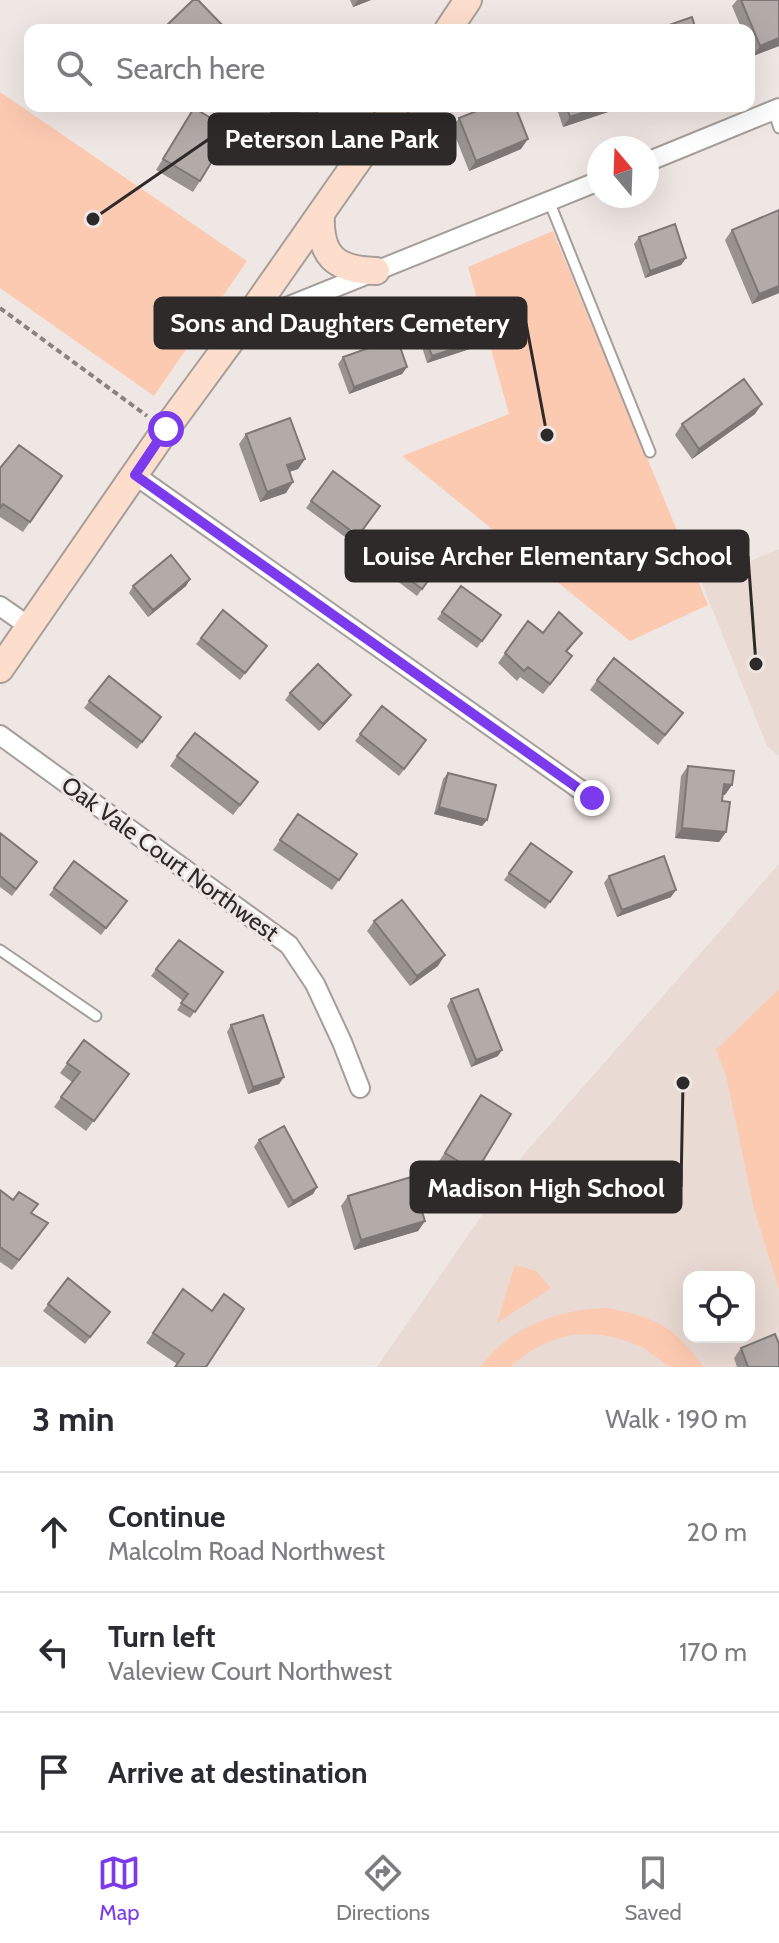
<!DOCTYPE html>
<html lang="en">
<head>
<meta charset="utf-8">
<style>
	:root { --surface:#fff; --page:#f2f2f3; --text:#2b2b33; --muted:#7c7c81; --line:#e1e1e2; --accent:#7c3aed }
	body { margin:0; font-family:Cabin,sans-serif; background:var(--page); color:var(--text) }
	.controls { position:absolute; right:24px; bottom:24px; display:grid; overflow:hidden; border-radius:16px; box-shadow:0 8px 32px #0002 }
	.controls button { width:72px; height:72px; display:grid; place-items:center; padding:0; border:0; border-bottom:2px solid var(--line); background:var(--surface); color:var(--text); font:40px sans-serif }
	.compass { position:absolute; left:587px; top:136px; width:72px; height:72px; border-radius:50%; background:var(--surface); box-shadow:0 8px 32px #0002; rotate:341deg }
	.stop { position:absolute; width:24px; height:24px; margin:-18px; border:6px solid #7c3aed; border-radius:50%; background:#fff }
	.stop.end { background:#7c3aed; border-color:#fff; box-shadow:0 2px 8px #0008 }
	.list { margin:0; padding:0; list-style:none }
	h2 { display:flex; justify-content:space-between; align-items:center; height:104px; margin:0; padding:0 32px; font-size:34px }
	h2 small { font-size:26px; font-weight:400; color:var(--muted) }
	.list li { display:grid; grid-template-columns:52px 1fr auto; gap:24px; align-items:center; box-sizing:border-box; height:120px; padding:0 32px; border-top:2px solid var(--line) }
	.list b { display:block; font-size:30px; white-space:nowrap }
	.list p { margin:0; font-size:26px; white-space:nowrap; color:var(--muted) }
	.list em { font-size:26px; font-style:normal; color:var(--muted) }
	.icon { flex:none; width:44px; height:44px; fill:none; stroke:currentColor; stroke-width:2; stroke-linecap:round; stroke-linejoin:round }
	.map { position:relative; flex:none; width:779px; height:1367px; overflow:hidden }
	.search { position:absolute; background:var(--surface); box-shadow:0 8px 32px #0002; left:24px; right:24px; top:24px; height:88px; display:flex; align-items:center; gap:20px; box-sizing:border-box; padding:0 28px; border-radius:16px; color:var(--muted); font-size:30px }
	.sheet { height:464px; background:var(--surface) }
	nav { display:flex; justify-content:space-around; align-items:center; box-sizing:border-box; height:112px; border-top:2px solid var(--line); background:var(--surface); font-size:22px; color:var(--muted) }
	nav a { display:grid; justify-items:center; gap:4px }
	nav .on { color:var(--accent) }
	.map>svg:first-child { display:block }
</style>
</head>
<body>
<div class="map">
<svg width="779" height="1367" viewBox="0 0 779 1367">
	<rect width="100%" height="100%" fill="#efe7e3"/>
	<path fill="#e9dad3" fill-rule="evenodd" d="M779,549V756L767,746L701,581Z
		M779,864V1367H377L525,1153ZM689,1277H749V1337H689Z"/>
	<path fill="#fccab1" d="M0,92L247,261L154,396L0,288Z
		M553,231L708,605L630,641L402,456L509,414L468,267Z
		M779,989V1289L754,1209L726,1075L716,1050Z
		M515,1265L536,1271L551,1288L497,1323Z
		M606,1308C654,1316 676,1327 703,1367C694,1367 681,1367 672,1367C662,1365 652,1352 642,1347C593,1325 550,1331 510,1367H481C509,1327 559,1309 606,1308Z"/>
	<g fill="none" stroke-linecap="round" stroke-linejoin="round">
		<g stroke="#a59e9a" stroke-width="13">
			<path id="lane" d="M773,110L779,128
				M549,201L650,452
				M0,950L96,1016"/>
		</g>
		<g stroke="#a59e9a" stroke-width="22">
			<path id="street" d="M647,162L779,108
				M242,325L599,181
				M135,475L592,798
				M0,606L30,627
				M0,735L289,945L315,984L342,1042L360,1088"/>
		</g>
		<g stroke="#a59e9a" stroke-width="30">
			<path id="secondary" d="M448,30L468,0
				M321,213C319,256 335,270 376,271
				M0,669L166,429L254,309L396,106"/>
		</g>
		<path stroke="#888280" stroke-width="4" stroke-dasharray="6 4" stroke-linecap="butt" d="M0,308L147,416"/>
		<use href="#lane" stroke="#fff" stroke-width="9"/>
		<use href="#street" stroke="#fff" stroke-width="18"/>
		<use href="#secondary" stroke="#fddecd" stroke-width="26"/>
	</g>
	<path fill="#999390" d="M350,0H371L353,7Z
		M737,0H779V46L753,56L749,47V30H742L732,6Z
		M168,24L227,30H164Z
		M556,106H612L608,112L563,127Z
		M194,108L200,181L193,192L156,170Z
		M459,118L521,149L469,171L452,128Z
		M732,230L779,293L752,304L725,240Z
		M639,237L686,258L681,265L645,278L634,244Z
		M422,327L482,345L427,363L418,334Z
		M343,357L407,367L402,374L349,394L338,364Z
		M755,414L692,459L675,435L682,424Z
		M246,434L305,459L298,469L289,472L286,493L260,502L239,444Z
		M0,468L62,476L23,532L0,517Z
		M333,471L380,506L353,543L306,508Z
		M407,531L444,559L417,596L380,568Z
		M190,579L186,586L148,617L129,593L133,586Z
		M461,586L501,615L477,648L437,619Z
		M528,621L543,633H582L567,652L565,666L543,694L520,677L517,681L498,663Z
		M201,638L267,646L240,680L196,644Z
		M109,676L161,717L137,749L84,708Z
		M597,680L683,713L658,745L590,690Z
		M290,693L351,695L346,702L319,731L285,700Z
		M382,706L422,747L399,776L355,741Z
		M177,756L251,792L233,815L170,766Z
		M688,766L725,795H723L722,801L726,832L719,842L675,838L681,776Z
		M448,773L487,820L482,826L434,814L443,779Z
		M298,814L357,854L332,890L273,850Z
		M0,833L37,862L12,896L0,887Z
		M531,843L572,872L545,909L504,880Z
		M74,861L127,901L101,935L49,895Z
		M609,876L671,897L617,917L604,883Z
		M374,921L438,966L410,986L367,931Z
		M156,969L223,972L190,1018L177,1010L183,1001L151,976Z
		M451,999L498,1056L471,1067L447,1006Z
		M231,1025L284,1077L279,1084L248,1094L227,1032Z
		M84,1040L129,1074L86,1131L54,1107L72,1082L60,1073Z
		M481,1095L476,1172L468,1182L438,1163Z
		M259,1140L317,1187L313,1194L288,1208L254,1147Z
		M0,1190L31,1213L41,1234L12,1270L0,1262Z
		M348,1196L425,1221L418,1231L354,1250L341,1206Z
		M68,1278L110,1312L85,1344L43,1311Z
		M183,1289L212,1311L177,1364L146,1343Z
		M741,1348L779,1367H737L734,1358Z"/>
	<path fill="#7d7875" d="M358,0H371L353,7Z
		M779,38V46L753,56L760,46Z
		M275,106H282L314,120L307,130L269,114Z
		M603,106H612L608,112L563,127L570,117Z
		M528,139L521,149L469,171L476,161Z
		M686,258L681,265L645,278L650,271Z
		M779,286V293L752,304L759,294Z
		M487,338L482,345L427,363L432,356Z
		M407,367L402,374L349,394L354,387Z
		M762,404L755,414L692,459L699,449Z
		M305,459L298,469L280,475L287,465Z
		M293,482L286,493L260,502L267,492Z
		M190,579L186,586L148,617L153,610Z
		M351,695L346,702L319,731L323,724Z
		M724,784L732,785L725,795L717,794Z
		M439,807L487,820L482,826L434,814Z
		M682,828L726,832L719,842L675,838Z
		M676,890L671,897L617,917L622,910Z
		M445,955L438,966L410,986L417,976Z
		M502,1050L498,1056L471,1067L476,1060Z
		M284,1077L279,1084L248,1094L253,1087Z
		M317,1187L313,1194L288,1208L293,1201Z
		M425,1221L418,1231L354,1250L361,1240Z"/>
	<path fill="#b2aba7" stroke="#7d7875" stroke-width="2" d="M193,0H198L227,30H173L168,24Z
		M741,0H779V38L760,46Z
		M692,17L696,30H655Z
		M282,106H320L314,120Z
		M489,106H515L528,139L476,161L459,118Z
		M566,106H603L570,117Z
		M194,108L231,130L200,181L163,159Z
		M779,210V286L759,294L732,230Z
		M675,224L686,258L650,271L639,237Z
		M478,309L487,338L432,356L422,327Z
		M397,338L407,367L354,387L343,357Z
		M744,379L762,404L699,449L682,424Z
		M290,418L305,459L287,465L293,482L267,492L246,434Z
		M19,445L62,476L30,522L3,504L0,508V468Z
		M333,471L380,506L358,536L311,501Z
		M407,531L444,559L422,589L385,561Z
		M171,555L190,579L153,610L133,586Z
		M461,586L501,615L482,641L442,612Z
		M223,610L267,646L245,673L201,638Z
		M559,612L582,633L566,651L572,656L550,684L528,667L524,671L505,653L528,621L543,633Z
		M614,658L683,713L665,735L597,680Z
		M318,664L351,695L323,724L290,693Z
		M109,676L161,717L142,742L89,701Z
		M382,706L426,740L404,769L360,734Z
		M195,733L258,782L240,805L177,756Z
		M688,766L734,771L732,785L724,784L722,801L730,802L726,832L682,828Z
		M448,773L496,785L487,820L439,807Z
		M298,814L357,854L339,880L280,840Z
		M0,833L37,862L16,889L0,876Z
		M531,843L572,872L550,902L509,873Z
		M664,856L676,890L622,910L609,876Z
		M74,861L127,901L106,928L54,888Z
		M402,900L445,955L417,976L374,921Z
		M179,940L223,972L195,1012L181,1003L188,994L156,969Z
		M478,989L502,1050L476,1060L451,999Z
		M263,1015L284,1077L253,1087L231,1025Z
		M84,1040L129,1074L94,1121L61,1097L80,1072L67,1063Z
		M481,1095L511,1114L476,1172L445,1153Z
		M284,1126L317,1187L293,1201L259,1140Z
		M411,1177L425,1221L361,1240L348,1196Z
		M0,1190L13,1200L19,1192L38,1204L31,1213L48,1223L19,1260L0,1247Z
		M68,1278L110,1312L90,1337L48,1304Z
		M183,1289L212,1311L224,1294L244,1309L206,1367H175L184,1354L153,1333Z
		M775,1334L779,1344V1367H748L741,1348Z"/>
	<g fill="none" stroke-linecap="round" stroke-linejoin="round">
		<path stroke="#7c3aed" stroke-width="10" d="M166,429L135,475L592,798"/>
	</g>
	<g text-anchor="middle" stroke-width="6" stroke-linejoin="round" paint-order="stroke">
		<g font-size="24" fill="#2d2a29" stroke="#efe7e3">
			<text transform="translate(170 859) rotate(36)" y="8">Oak Vale Court Northwest</text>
		</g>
	</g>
	<path fill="none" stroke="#2d2a29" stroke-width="3" d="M93 219L209 139M547 435L526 323M756 664L748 556M683 1083L681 1187"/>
	<g fill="#2d2a29" stroke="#efe7e3" stroke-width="3">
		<circle cx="93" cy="219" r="8"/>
		<circle cx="547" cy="435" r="8"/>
		<circle cx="756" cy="664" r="8"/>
		<circle cx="683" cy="1083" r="8"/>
	</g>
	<g fill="#2d2a29" stroke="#2d2a29" stroke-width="3">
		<rect x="209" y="114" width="246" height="50" rx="8"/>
		<rect x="155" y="298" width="371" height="50" rx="8"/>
		<rect x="346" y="531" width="402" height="50" rx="8"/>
		<rect x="411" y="1162" width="270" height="50" rx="8"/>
	</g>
	<g font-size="26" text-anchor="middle" font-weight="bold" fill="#fff">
		<text x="332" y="148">Peterson Lane Park</text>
		<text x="340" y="332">Sons and Daughters Cemetery</text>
		<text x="547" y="565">Louise Archer Elementary School</text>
		<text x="546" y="1197">Madison High School</text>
	</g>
</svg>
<div class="controls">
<button><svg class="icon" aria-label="locate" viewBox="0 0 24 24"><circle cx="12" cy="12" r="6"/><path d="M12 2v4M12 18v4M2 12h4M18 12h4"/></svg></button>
</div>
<svg class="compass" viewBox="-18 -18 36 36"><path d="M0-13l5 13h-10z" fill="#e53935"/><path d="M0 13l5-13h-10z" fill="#7c7c81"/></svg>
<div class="stop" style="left:166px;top:429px"></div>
<div class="stop end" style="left:592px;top:798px"></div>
<div class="search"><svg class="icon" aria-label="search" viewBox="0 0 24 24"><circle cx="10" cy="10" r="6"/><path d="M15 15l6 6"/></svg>Search here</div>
</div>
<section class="sheet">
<h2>3 min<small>Walk · 190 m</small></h2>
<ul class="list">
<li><svg class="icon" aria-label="ahead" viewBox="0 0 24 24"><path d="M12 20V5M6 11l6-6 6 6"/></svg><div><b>Continue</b><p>Malcolm Road Northwest</p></div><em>20 m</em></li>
<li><svg class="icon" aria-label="left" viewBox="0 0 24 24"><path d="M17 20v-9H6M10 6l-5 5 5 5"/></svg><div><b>Turn left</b><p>Valeview Court Northwest</p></div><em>170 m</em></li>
<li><svg class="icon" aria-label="arrive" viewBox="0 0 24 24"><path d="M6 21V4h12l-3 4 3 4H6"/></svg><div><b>Arrive at destination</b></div></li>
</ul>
</section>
<nav>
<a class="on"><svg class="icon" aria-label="map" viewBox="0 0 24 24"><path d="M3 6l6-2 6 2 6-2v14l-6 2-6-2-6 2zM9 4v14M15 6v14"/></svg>Map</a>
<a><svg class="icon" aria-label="directions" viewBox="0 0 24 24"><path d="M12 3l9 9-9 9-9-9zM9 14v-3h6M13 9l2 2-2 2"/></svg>Directions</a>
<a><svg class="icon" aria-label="saved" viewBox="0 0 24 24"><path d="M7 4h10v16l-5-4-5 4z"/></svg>Saved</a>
</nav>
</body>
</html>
